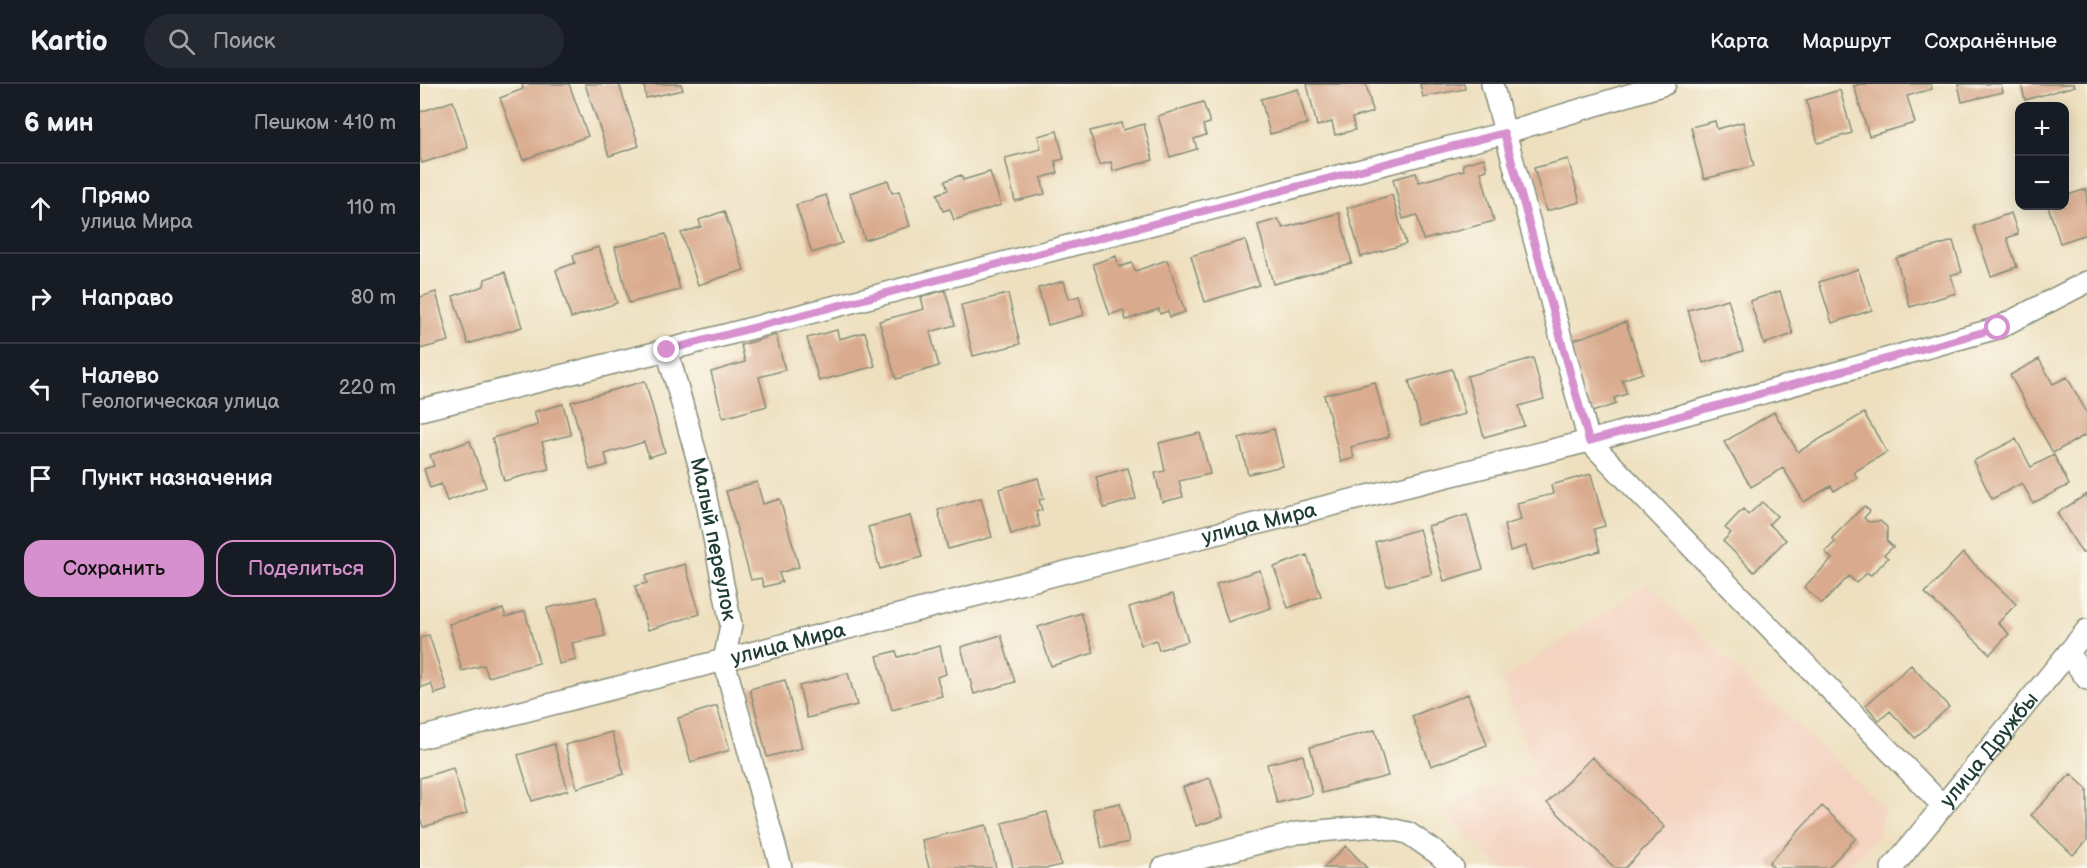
<!DOCTYPE html>
<html lang="ru">
<head>
<meta charset="utf-8">
<style>
	:root { --surface:#171b24; --page:#242831; --text:#f1f3f6; --muted:#9ea1a6; --line:#363941; --accent:#d690ce }
	body { margin:0; font-family:"Balsamiq Sans",sans-serif; background:var(--page); color:var(--text) }
	.controls { position:absolute; right:18px; top:18px; display:grid; overflow:hidden; border-radius:12px; box-shadow:0 3px 15px #0003 }
	.controls button { width:54px; height:54px; display:grid; place-items:center; padding:0; border:0; border-bottom:2px solid var(--line); background:var(--surface); color:var(--text); font:30px sans-serif }
	.stop { position:absolute; width:18px; height:18px; margin:-14px; border:4px solid #d690ce; border-radius:50%; background:#fff }
	.stop.end { background:#d690ce; border-color:#fff; box-shadow:0 2px 6px #0008 }
	.list { margin:0; padding:0; list-style:none }
	h2 { display:flex; justify-content:space-between; align-items:center; height:78px; margin:0; padding:0 24px; font-size:26px }
	h2 small { font-size:20px; font-weight:400; color:var(--muted) }
	.list li { display:grid; grid-template-columns:39px 1fr auto; gap:18px; align-items:center; box-sizing:border-box; height:90px; padding:0 24px; border-top:2px solid var(--line) }
	.list b { display:block; font-size:22px; white-space:nowrap }
	.list p { margin:0; font-size:20px; white-space:nowrap; color:var(--muted) }
	.list em { font-size:20px; font-style:normal; color:var(--muted) }
	.actions { display:flex; gap:12px; padding:18px 24px }
	.actions a { flex:1; padding:14px 0; border:2px solid var(--accent); border-radius:18px; text-align:center; font-size:21px; color:var(--accent) }
	.actions .main { background:var(--accent); color:#111 }
	.icon { flex:none; width:33px; height:33px; fill:none; stroke:currentColor; stroke-width:2; stroke-linecap:round; stroke-linejoin:round }
	.map { position:relative; flex:none; width:1667px; height:784px; overflow:hidden }
	header { display:flex; align-items:center; gap:36px; box-sizing:border-box; height:84px; padding:0 30px; background:var(--surface); border-bottom:2px solid var(--line) }
	header strong { font-size:28px }
	nav { display:flex; gap:33px; margin-inline-start:auto; font-size:21px }
	.search { width:420px; height:54px; background:var(--page); display:flex; align-items:center; gap:15px; box-sizing:border-box; padding:0 21px; border-radius:33px; color:var(--muted); font-size:22px }
	main { display:flex }
	aside { flex:1; background:var(--surface) }
	.map>svg:first-child { display:block }
</style>
</head>
<body>
<header>
<strong>Kartio</strong>
<div class="search"><svg class="icon" aria-label="search" viewBox="0 0 24 24"><circle cx="10" cy="10" r="6"/><path d="M15 15l6 6"/></svg>Поиск</div>
<nav><a>Карта</a><a>Маршрут</a><a>Сохранённые</a></nav>
</header>
<main>
<aside>
<h2>6 мин<small>Пешком · 410 m</small></h2>
<ul class="list">
<li><svg class="icon" aria-label="ahead" viewBox="0 0 24 24"><path d="M12 20V5M6 11l6-6 6 6"/></svg><div><b>Прямо</b><p>улица Мира</p></div><em>110 m</em></li>
<li><svg class="icon" aria-label="right" viewBox="0 0 24 24"><path d="M7 20v-9h11M14 6l5 5-5 5"/></svg><div><b>Направо</b></div><em>80 m</em></li>
<li><svg class="icon" aria-label="left" viewBox="0 0 24 24"><path d="M17 20v-9H6M10 6l-5 5 5 5"/></svg><div><b>Налево</b><p>Геологическая улица</p></div><em>220 m</em></li>
<li><svg class="icon" aria-label="arrive" viewBox="0 0 24 24"><path d="M6 21V4h12l-3 4 3 4H6"/></svg><div><b>Пункт назначения</b></div></li>
</ul>
<div class="actions"><a class="main">Сохранить</a><a>Поделиться</a></div>
</aside>
<div class="map">
<svg width="1667" height="784" viewBox="0 0 1667 784">
	<rect width="100%" height="100%" fill="#fbf7ec"/>
	<filter id="ink" filterUnits="userSpaceOnUse"><feTurbulence type="fractalNoise" baseFrequency=".0167" numOctaves="2"/><feDisplacementMap in="SourceGraphic" scale="12" xChannelSelector="R" yChannelSelector="G"/><feConvolveMatrix kernelMatrix="1 2 1 2 8 2 1 2 1" color-interpolation-filters="sRGB"/></filter>
	<filter id="wash" filterUnits="userSpaceOnUse"><feTurbulence type="fractalNoise" baseFrequency=".008" numOctaves="4" result="noise"/><feDisplacementMap in="SourceGraphic" scale="24" xChannelSelector="R" yChannelSelector="G"/><feGaussianBlur stdDeviation="1.35" result="paint"/><feColorMatrix in="noise" values="0 0 0 0 0 0 0 0 0 0 0 0 0 0 0 0 0 1.4 0 .05"/><feComposite in="paint" operator="in"/></filter>
	<g filter="url(#wash)">
		<rect width="100%" height="100%" fill="#eee0bf"/>
		<path fill="#f4d3c1" d="M1227,500L1464,723L1459,750L1428,784H1081L1023,730L1040,714L1115,688L1083,596Z"/>
		<g id="blocks">
			<path fill="#d9aa8d" d="M102,0H149L168,52L103,76L80,14L103,5Z
				M165,0H199L219,62L189,72Z
				M224,0H261L263,6L226,14Z
				M887,0H946L953,28L932,34L935,46L915,51L912,38L897,42Z
				M1000,0H1044L1045,5L1003,13Z
				M1440,0H1511L1512,5L1487,12L1495,39L1449,52L1434,2Z
				M1538,0H1581L1583,8L1542,18Z
				M1601,0H1654L1655,2L1605,16Z
				M878,5L887,40L850,50L841,15Z
				M1420,6L1432,49L1398,59L1386,16Z
				M33,17L48,64L2,79L0,74V28Z
				M783,18L790,39L783,41L786,51L774,55L777,65L750,73L738,32Z
				M1295,37L1297,45L1323,38L1334,82L1284,95L1271,43Z
				M701,39L703,46L724,40L733,76L693,87L691,78L679,81L670,47Z
				M637,47L644,75L635,77L638,89L621,94L625,110L595,117L585,74L621,65L618,52Z
				M1064,74L1067,86L1061,88L1074,137L1003,156L997,131L983,135L973,95L996,89L999,98L1044,86L1043,80Z
				M1148,75L1160,118L1126,127L1114,84Z
				M570,88L581,121L534,136L530,125L523,127L517,110L528,106L525,97L541,91L543,96Z
				M468,96L472,109L479,107L490,142L445,156L430,109Z
				M1667,105V150L1640,159L1628,122H1644V112Z
				M406,111L422,159L392,169L376,121Z
				M972,111L986,160L941,173L927,124Z
				M304,127L324,186L278,201L261,149L281,143L279,136Z
				M919,129L932,179L853,200L838,141L858,135L863,144Z
				M1591,129L1598,150L1587,154L1597,183L1571,192L1554,142Z
				M246,150L260,206L209,219L195,163Z
				M825,156L839,201L785,218L771,172Z
				M1533,157L1542,188L1531,191L1536,209L1490,223L1476,174Z
				M179,163L197,219L151,234L136,186L155,179L153,171Z
				M696,172L699,183L712,179L715,187L747,176L765,228L750,233L748,227L740,230L739,225L706,236L703,226L690,231L673,180Z
				M1438,185L1452,226L1412,239L1399,198Z
				M85,188L102,243L48,260L33,212L64,202L65,195Z
				M644,197L649,215L659,212L664,231L628,241L618,204Z
				M525,206L535,241L510,248L519,282L476,295L459,237L504,225L501,213Z
				M1360,207L1373,250L1344,260L1330,217Z
				M16,208L29,257L0,265V213Z
				M588,210L600,260L553,272L541,221Z
				M1308,215L1323,267L1283,279L1268,226Z
				M1206,238L1223,289L1202,296L1207,310L1194,314L1196,320L1172,328L1148,258Z
				M417,246L419,255L445,248L455,282L399,297L387,254Z
				M356,251L365,286L339,293L347,322L303,334L291,288L325,278L321,261Z
				M1113,274L1124,315L1099,322L1104,342L1064,353L1047,292Z
				M1619,275L1633,300L1647,293L1667,329V350L1633,369L1590,291Z
				M1032,285L1045,330L1001,342L989,297Z
				M225,297L245,368L229,373L224,358L185,370L188,381L170,386L151,318Z
				M955,298L969,353L931,363L934,374L921,378L904,311Z
				M143,320L151,351L122,358L129,385L84,397L72,354L118,341L114,328Z
				M1354,328L1378,368L1444,329L1467,368L1434,388L1437,394L1414,407L1411,402L1384,418L1363,384L1331,403L1304,358Z
				M854,345L863,382L828,390L819,354Z
				M780,349L790,390L759,397L763,413L742,418L735,389L745,387L739,359Z
				M1596,355L1611,383L1634,371L1649,401L1613,419L1602,399L1572,415L1553,377Z
				M50,357L66,403L27,417L21,400L10,404L4,385L14,382L10,371Z
				M708,384L716,415L684,424L676,393Z
				M1171,390L1185,442L1174,445L1180,467L1112,486L1106,462L1090,467L1084,441L1101,436L1097,419L1133,410L1131,401Z
				M618,394L624,415L619,416L622,426L616,428L620,442L591,450L579,405Z
				M337,398L343,420L360,415L379,483L359,489L362,498L344,503L341,494L331,496L306,407Z
				M1667,410V466L1662,469L1637,429Z
				M561,414L572,453L528,465L518,426Z
				M1342,418L1357,432L1349,440L1366,456L1334,488L1303,457L1311,449L1305,444L1323,425L1328,431Z
				M1444,422L1450,427L1444,434L1448,438L1460,437L1467,443V454L1466,456L1473,463L1464,471L1468,474L1451,491L1447,489L1436,499L1429,492L1402,520L1384,503L1412,475L1405,468L1415,458L1412,454Z
				M1047,431L1063,485L1024,497L1008,442Z
				M490,432L502,473L460,485L448,443Z
				M999,445L1012,490L967,502L955,458Z
				M1543,469L1596,520L1578,539L1589,550L1570,570L1505,509Z
				M887,471L901,512L868,524L854,483Z
				M265,480L280,530L228,546L215,502L227,499L225,492Z
				M840,486L851,524L808,538L796,500Z
				M753,510L768,557L739,566L736,556L721,561L709,523Z
				M176,513L185,552L152,559L156,576L139,580L127,524Z
				M83,525L86,533L105,527L119,579L68,593L64,581L42,587L29,540Z
				M661,529L674,569L631,582L618,543Z
				M9,551L27,606L15,610L11,600L0,604V554Z
				M581,551L595,598L554,610L541,563Z
				M520,562L526,590L517,593L522,612L472,626L457,572L476,567L478,573Z
				M1491,581L1529,623L1495,654L1470,627L1459,637L1446,621Z
				M428,589L437,621L387,634L379,602Z
				M365,596L382,664L347,673L330,605Z
				M1048,610L1067,661L1011,682L992,632Z
				M297,622L310,666L271,678L258,634Z
				M955,646L968,692L902,709L890,663Z
				M192,648L204,690L157,704L145,661Z
				M134,660L148,706L112,717L98,671Z
				M883,671L892,710L857,719L847,680Z
				M1172,673L1245,743L1205,784H1195L1127,719Z
				M33,684L47,730L3,743L0,734V694Z
				M1651,690L1667,705V757L1653,771L1611,731Z
				M790,694L803,733L776,742L763,703Z
				M700,719L709,758L682,764L673,725Z
				M1402,722L1436,754L1408,784H1354L1349,779Z
				M627,728L641,781L629,784H593L582,739Z
				M566,741L576,784H509L502,756Z
				M926,762L947,784H903Z"/>
		</g>
	</g>
	<g filter="url(#ink)">
		<use href="#blocks" fill-opacity="0" stroke="#868e7a" stroke-width="1.5"/>
		<g fill="none" stroke-linecap="round" stroke-linejoin="round">
			<g stroke="#868e7a" stroke-width="24">
				<g id="street">
					<path d="M1072,0L1169,357L1522,721"/>
					<path id="s1" d="M247,266L281,388L311,541L304,577L361,784"/>
					<path d="M0,326L247,266L1084,49L1245,0"/>
					<path d="M1648,569L1667,595"/>
					<path id="s2" d="M0,654L755,460L1169,357L1578,244L1667,198"/>
					<path d="M743,784L877,749L956,742L988,749L1017,769L1033,784"/>
					<path id="s3" d="M1472,784L1667,546"/>
				</g>
			</g>
			<use href="#street" stroke="#fff" stroke-width="21"/>
		</g>
	</g>
	<g fill="none" stroke-linecap="round" stroke-linejoin="round" filter="url(#ink)">
		<path stroke="#d690ce" stroke-width="8" d="M247,266L1084,49L1169,357L1578,244"/>
	</g>
	<g text-anchor="middle" stroke-width="6" stroke-linejoin="round" paint-order="stroke">
		<g font-size="21" fill="#1f3d34" stroke="#fbf7ec">
			<text dy="7" stroke="none"><textPath href="#s2" startOffset="866">улица Мира</textPath></text>
			<text dy="7" stroke="none"><textPath href="#s1" startOffset="195">Малый переулок</textPath></text>
			<text dy="7" stroke="none"><textPath href="#s2" startOffset="380">улица Мира</textPath></text>
			<text dy="7" stroke="none"><textPath href="#s3" startOffset="153">улица Дружбы</textPath></text>
		</g>
	</g>
</svg>
<div class="controls">
<button>+</button>
<button>−</button>
</div>
<div class="stop" style="left:1578px;top:244px"></div>
<div class="stop end" style="left:247px;top:266px"></div>
</div>
</main>
</body>
</html>
